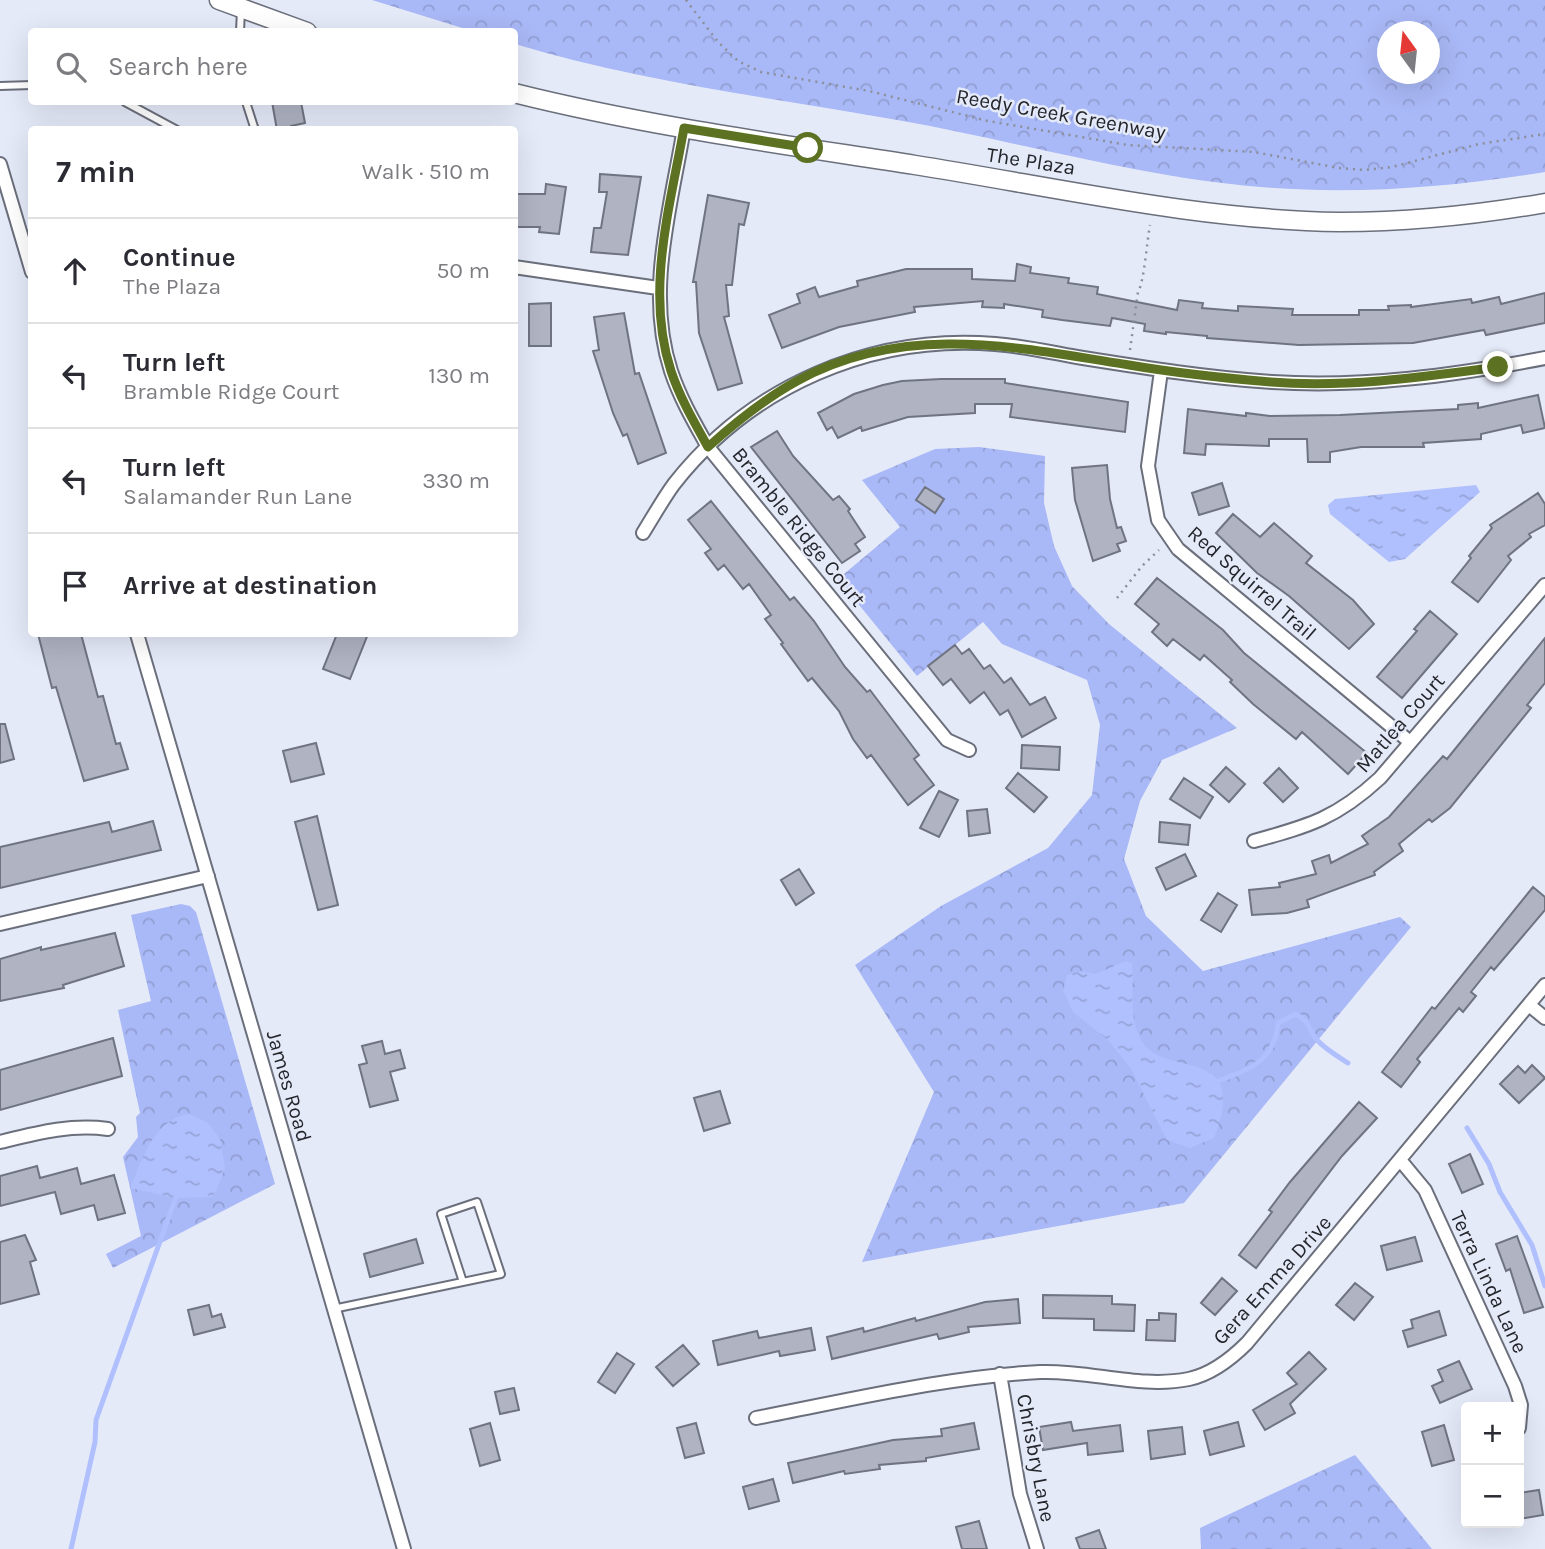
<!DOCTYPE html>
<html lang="en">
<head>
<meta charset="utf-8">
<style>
	:root { --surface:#fff; --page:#f7f7f7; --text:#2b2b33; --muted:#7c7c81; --line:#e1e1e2 }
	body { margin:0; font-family:Karla,sans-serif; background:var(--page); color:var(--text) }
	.controls { position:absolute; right:21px; bottom:21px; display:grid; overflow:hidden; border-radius:7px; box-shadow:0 7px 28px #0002 }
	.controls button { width:63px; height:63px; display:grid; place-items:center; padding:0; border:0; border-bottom:2px solid var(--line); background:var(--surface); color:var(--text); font:35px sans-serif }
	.compass { position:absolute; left:1377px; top:21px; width:63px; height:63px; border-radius:50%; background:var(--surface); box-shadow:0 7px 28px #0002; rotate:345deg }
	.stop { position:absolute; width:21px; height:21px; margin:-16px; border:5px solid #5c7222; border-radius:50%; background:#fff }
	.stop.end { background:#5c7222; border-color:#fff; box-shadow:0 2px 7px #0008 }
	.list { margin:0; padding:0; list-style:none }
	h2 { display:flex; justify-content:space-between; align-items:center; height:91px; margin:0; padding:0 28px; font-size:30px }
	h2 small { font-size:23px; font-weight:400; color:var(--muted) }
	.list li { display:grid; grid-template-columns:46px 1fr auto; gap:21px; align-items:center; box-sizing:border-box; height:105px; padding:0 28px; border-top:2px solid var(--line) }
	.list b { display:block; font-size:26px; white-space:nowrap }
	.list p { margin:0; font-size:23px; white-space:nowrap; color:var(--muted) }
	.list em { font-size:23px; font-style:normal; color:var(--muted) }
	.icon { flex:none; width:38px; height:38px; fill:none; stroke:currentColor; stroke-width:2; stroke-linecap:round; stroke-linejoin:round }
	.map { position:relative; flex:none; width:1545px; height:1549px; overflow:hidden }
	.search { position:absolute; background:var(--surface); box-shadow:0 7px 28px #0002; left:28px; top:28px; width:490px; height:77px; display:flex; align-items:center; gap:18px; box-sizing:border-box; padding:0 24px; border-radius:7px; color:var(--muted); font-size:26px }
	.panel { position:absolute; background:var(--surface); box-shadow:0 7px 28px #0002; left:28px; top:126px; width:490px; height:511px; border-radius:7px }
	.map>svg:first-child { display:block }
</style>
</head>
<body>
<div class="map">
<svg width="1545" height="1549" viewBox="0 0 1545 1549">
	<defs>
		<pattern id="forest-crowns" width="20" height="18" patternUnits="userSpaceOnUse" patternTransform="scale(1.75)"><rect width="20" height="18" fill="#a9b8f6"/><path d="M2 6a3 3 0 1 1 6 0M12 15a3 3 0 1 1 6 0" fill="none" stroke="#919ed3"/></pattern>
		<pattern id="water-ripples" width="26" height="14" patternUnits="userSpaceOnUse" patternTransform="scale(1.75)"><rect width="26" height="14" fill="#b0bffd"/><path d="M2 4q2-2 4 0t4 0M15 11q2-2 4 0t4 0" fill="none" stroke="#97a4d9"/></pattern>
	</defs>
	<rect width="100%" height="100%" fill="#e5eaf9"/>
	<path fill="url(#forest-crowns)" fill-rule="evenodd" d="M372,0H1545V172C1451,187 1357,195 1261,187C1144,178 1019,142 903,121C774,98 640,82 515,44L514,32L472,31ZM1388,32H1430V74H1388Z
		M979,447L1045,456L1044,503L1054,546L1072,586L1109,624L1237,728L1162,760L1140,801L1124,859L1146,916L1203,971L1400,917L1411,927L1184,1203L862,1262L934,1092L855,965L941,906L1048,848L1092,795L1100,725L1087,680L1002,644L983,622L917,676L838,579L900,527L862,480L935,449Z
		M181,904L190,906L196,912L275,1184L113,1268L106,1254L141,1236L123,1157L138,1137L136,1117L140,1113L118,1010L151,1001L131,915Z
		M1355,1455L1432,1549H1201L1200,1528Z"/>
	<path fill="url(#water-ripples)" d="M1476,485L1480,492L1405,559L1389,562L1330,514L1328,505L1335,499Z
		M1126,961L1132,964C1135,992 1127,1018 1143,1043C1166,1078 1251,1044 1214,1138L1190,1148L1167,1140L1130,1067L1108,1040L1073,1012L1063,990L1067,975L1082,971L1096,974Z
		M189,1114L208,1123L220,1139L225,1168L216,1192L211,1197L176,1198L130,1188C143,1158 153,1120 189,1114Z"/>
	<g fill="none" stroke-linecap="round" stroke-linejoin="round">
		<path stroke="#b0bffd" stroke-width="5" d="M1218,1081C1250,1069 1275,1061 1278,1023L1295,1014C1309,1020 1308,1028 1316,1039C1325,1049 1337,1056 1348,1063
			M1467,1128L1489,1164L1500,1192L1532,1245L1545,1286
			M71,1549L95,1442L96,1420L177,1194"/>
	</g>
	<path fill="#afb3c2" stroke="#707481" stroke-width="2" d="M272,102H301L305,123L291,126L292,130H277Z
		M600,174L641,177L628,255L591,252L594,228H601L607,192H599Z
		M546,184L566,187L559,234L539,232L540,227H514V194H545Z
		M708,195L749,203L744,225L739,224L732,285H726L729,316L724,317L742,383L718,390L699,333L696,282H693Z
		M1017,264L1031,267L1030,273L1069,278L1068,283L1098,287L1097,294L1177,310L1179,300L1203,303L1202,308L1238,311V306L1293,309L1292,315H1359V310H1389L1388,306L1411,305V307L1471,299L1472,303L1499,297L1501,304L1545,293V323L1486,335L1484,330L1413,343L1299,345L1207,338V336L1166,332V334L1144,331L1145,324L1112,318L1110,326L1062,320L1042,317L1043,310L1004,304V308L982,307L983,301L914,307L915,312L839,327L782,348L769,315L800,303L797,294L815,287L819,297L858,286L857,281L906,269H972V279L1015,281Z
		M551,303V346H529V304Z
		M624,313L635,374L639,373L666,453L638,464L627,434L623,436L613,413L593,351L599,350L594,317Z
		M941,379H1005V383L1128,402L1125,432L1010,417L1012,404H975V413L908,417L862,431L861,427L838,438L832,427L827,430L818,413L854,394L883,385L902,381Z
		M1538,395L1545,428L1523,433L1521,425L1481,434V439L1423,443L1424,447H1361L1330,452V462H1308L1307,439H1269V446L1206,444L1205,455L1184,453L1188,409L1246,416V413L1270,416L1340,415L1458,409V405L1478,403V408Z
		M777,431L793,456L833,500L839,496L850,509L848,511L865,537L855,544L860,551L842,563L751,447Z
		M1107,465L1110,499L1117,528L1121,527L1126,541L1117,544L1120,551L1093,561L1075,500L1072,468Z
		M1222,483L1229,506L1199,515L1192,493Z
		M925,487L944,499L935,513L916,500Z
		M1538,493L1545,504V525L1529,534L1531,537L1508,556L1511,560L1478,602L1452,582L1471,558L1469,556L1492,528L1490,525Z
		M711,501L790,600L794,597L814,621L845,667L867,692L870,690L919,755L914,759L934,785L908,805L871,755L867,758L853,739L839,711L812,678L808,681L781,644L783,643L765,619L771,615L749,584L743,589L724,565L718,570L705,553L711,549L688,520Z
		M1233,514L1260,537L1274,523L1312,556L1306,563L1353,600L1374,624L1349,649L1289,596L1257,573L1216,533Z
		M1157,578L1223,630L1244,653L1367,753L1348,774L1302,732L1296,739L1253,704L1230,682L1232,680L1204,655L1200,660L1173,639L1167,646L1152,632L1159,624L1135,604Z
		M1430,611L1457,634L1402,698L1377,677L1417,631L1414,629Z
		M38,634H81L98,697L103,696L116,744L120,743L128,769L84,781L56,687L52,688Z
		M337,634H368L350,679L323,669Z
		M1545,638V683L1527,705L1531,708L1450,808L1432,822L1429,819L1399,844L1403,851L1374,872L1375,875L1307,900L1309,907L1287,913L1252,915L1249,890L1280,887L1279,883L1316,874L1312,861L1329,855L1331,863L1368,844L1362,836L1389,817L1443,756L1447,759Z
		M955,645L962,654L969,649L984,669L990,665L1004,683L1011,678L1030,705L1045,697L1056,718L1022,737L1008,710L1000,715L984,692L970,703L951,679L943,685L928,666Z
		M0,724H5L14,759L0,763Z
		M316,743L324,774L291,782L283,751Z
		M1022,745L1060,747L1059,770L1021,768Z
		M1226,767L1245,784L1229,802L1210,785Z
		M1279,768L1298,788L1283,802L1264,783Z
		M1018,773L1047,797L1034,812L1006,788Z
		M1184,778L1213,797L1200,818L1170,799Z
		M939,791L958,800L939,837L920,828Z
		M987,809L990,833L969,836L967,811Z
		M317,816L338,905L318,910L295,822Z
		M153,821L161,850L0,888V847L109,822L112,832Z
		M1160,822L1190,825L1188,845L1159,842Z
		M1185,854L1196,876L1166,890L1156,868Z
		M799,869L814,893L796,905L781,880Z
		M1533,887L1545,897V910L1494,970L1491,967L1471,992L1476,996L1463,1012L1459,1008L1417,1059L1420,1062L1401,1087L1382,1072L1432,1007L1435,1009Z
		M1218,893L1237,905L1221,932L1201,920Z
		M115,933L124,966L63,985L64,988L0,1001V959L41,947V950Z
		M113,1038L122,1076L0,1110V1070Z
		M382,1041L385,1054L400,1050L405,1068L390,1072L398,1100L370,1107L359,1065L367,1063L362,1046Z
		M1532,1065L1545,1078L1519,1103L1500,1084L1518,1066L1525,1073Z
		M720,1091L730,1123L704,1131L694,1098Z
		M1359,1102L1377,1118L1342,1156L1256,1268L1239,1255L1272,1212L1269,1210L1290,1182Z
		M1470,1154L1483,1184L1462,1193L1449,1164Z
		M37,1166L40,1178L77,1168L81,1184L114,1175L125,1213L98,1220L94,1205L61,1214L55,1192L0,1206V1176Z
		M25,1235L36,1260L30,1262L39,1294L0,1304V1242Z
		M1517,1236L1543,1307L1524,1313L1510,1269L1506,1271L1496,1244Z
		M1415,1237L1422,1261L1387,1270L1381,1246Z
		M416,1239L423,1263L370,1277L364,1254Z
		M1222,1278L1237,1291L1215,1315L1201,1303Z
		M1355,1283L1373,1297L1354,1320L1336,1305Z
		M1043,1295L1112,1296V1304L1135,1305L1134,1331L1094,1330V1319L1043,1318Z
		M1018,1299L1020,1323L968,1327L969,1332L939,1339L937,1334L832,1359L827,1337L863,1328L864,1332L915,1318L916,1321L985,1302Z
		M209,1305L212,1317L221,1314L225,1327L194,1335L188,1310Z
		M1439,1311L1446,1335L1408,1347L1403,1331L1413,1328L1411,1320Z
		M1159,1313L1176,1314L1175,1341L1146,1340L1147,1320H1159Z
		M811,1328L815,1350L780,1356L779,1351L718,1365L713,1341L757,1331L759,1338Z
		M683,1345L699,1364L673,1386L656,1367Z
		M1309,1352L1326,1369L1290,1404L1295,1413L1265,1430L1253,1410L1297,1384L1287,1373Z
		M617,1353L634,1364L615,1393L598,1382Z
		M1459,1361L1472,1389L1440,1403L1432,1386L1443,1381L1438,1370Z
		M514,1388L519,1410L500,1414L495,1392Z
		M1071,1422L1073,1431L1120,1425L1123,1451L1088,1455L1087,1443L1043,1450L1039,1427Z
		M1238,1422L1244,1446L1210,1455L1204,1431Z
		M490,1423L500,1460L480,1466L470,1429Z
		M696,1423L704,1453L685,1458L677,1428Z
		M974,1423L979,1449L926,1458V1461L879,1465L880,1469L845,1474L844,1471L793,1483L788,1463L893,1440L942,1436L941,1429Z
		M1444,1425L1454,1460L1432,1466L1422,1432Z
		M1182,1427L1185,1454L1151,1459L1148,1431Z
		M773,1479L779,1501L749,1509L743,1487Z
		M1539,1490L1543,1515L1519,1519V1493Z
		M979,1521L987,1549H962L956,1527Z
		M1099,1530L1106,1549H1080L1076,1538Z"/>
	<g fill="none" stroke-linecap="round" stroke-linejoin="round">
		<g stroke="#6b6f7c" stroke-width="10">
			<path id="lane" d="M240,32L241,9
				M0,86L32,85
				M125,102L177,130
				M246,102L255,130
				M333,1309L501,1274L477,1202L441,1214L463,1282"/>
		</g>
		<g stroke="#6b6f7c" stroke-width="16">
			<path id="street" d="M684,128C671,207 645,292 671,371C680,398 694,422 708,447L947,740L969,750
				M0,164L32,272
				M514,267L658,288
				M1161,371L1148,466L1158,520L1178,549L1410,742
				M643,533C653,517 663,499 674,484C751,386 871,334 995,344C1024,346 1054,353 1083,358C1146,368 1209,378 1272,382C1363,388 1456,375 1545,358
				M137,634L404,1549
				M1254,841C1309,826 1337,818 1380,778L1545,585
				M0,924L208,876
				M1529,1005L1545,1018
				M0,1142C37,1133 70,1124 108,1129
				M1401,1161L1425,1190L1515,1386L1521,1405L1519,1428
				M1000,1374L1020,1494L1037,1549
				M756,1418C850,1400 945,1377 1040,1372C1090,1370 1140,1389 1189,1379C1212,1374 1231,1359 1247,1343L1545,985"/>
		</g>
		<g stroke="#6b6f7c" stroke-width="21">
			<path id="secondary" d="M219,0L307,32
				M514,93C646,126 781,144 915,165C1055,187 1198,220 1340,222C1408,222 1477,215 1545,203"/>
		</g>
		<path stroke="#8b8f99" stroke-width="2.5" stroke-dasharray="2 5" stroke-linecap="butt" d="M686,0L718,42L738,61L761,72L869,91L988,121L1128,145L1254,152L1339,168L1364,170L1392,167L1479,144L1545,134
			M1130,350L1138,292C1144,283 1147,241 1150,225
			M1117,598L1142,566L1159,550"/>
		<use href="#lane" stroke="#fff" stroke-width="6"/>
		<use href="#street" stroke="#fff" stroke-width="12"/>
		<use href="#secondary" stroke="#fff" stroke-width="18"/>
	</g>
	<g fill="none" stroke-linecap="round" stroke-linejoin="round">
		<path stroke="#5c7222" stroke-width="9" d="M808,148L684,128C670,207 645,292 671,371C680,398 694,422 708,447C736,422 764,399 797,381C904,322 1016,347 1129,365C1176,373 1223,378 1271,382C1346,388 1423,377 1498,367"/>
	</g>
	<g text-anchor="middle" stroke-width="5" stroke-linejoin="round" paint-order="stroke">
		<g font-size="21" fill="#25262c" stroke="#e5eaf9">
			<text transform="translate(1061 114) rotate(10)" y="7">Reedy Creek Greenway</text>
			<text transform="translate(1031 161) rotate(9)" y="7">The Plaza</text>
			<text transform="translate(799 527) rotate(51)" y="7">Bramble Ridge Court</text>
			<text transform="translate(1252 583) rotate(41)" y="7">Red Squirrel Trail</text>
			<text transform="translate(1400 723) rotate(-49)" y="7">Matlea Court</text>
			<text transform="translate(289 1086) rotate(74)" y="7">James Road</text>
			<text transform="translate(1272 1280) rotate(-48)" y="7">Gera Emma Drive</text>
			<text transform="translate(1489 1282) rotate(65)" y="7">Terra Linda Lane</text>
			<text transform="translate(1036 1458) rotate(79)" y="7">Chrisbry Lane</text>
		</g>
	</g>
</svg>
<div class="controls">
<button>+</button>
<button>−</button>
</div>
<svg class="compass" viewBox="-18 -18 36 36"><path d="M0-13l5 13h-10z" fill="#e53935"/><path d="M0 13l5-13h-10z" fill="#7c7c81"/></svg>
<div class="stop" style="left:808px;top:148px"></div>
<div class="stop end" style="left:1498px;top:367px"></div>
<div class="search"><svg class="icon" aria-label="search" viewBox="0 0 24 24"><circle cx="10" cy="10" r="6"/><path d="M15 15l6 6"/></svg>Search here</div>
<section class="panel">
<h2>7 min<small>Walk · 510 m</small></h2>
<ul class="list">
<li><svg class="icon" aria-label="ahead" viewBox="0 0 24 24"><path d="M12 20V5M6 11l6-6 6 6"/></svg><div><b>Continue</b><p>The Plaza</p></div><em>50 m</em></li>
<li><svg class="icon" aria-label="left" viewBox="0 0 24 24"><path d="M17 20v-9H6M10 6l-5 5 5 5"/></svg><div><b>Turn left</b><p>Bramble Ridge Court</p></div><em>130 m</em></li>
<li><svg class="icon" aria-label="left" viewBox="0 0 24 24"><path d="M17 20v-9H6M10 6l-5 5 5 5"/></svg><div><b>Turn left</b><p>Salamander Run Lane</p></div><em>330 m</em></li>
<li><svg class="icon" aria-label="arrive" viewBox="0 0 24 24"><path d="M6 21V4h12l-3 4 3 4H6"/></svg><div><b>Arrive at destination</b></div></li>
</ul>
</section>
</div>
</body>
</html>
